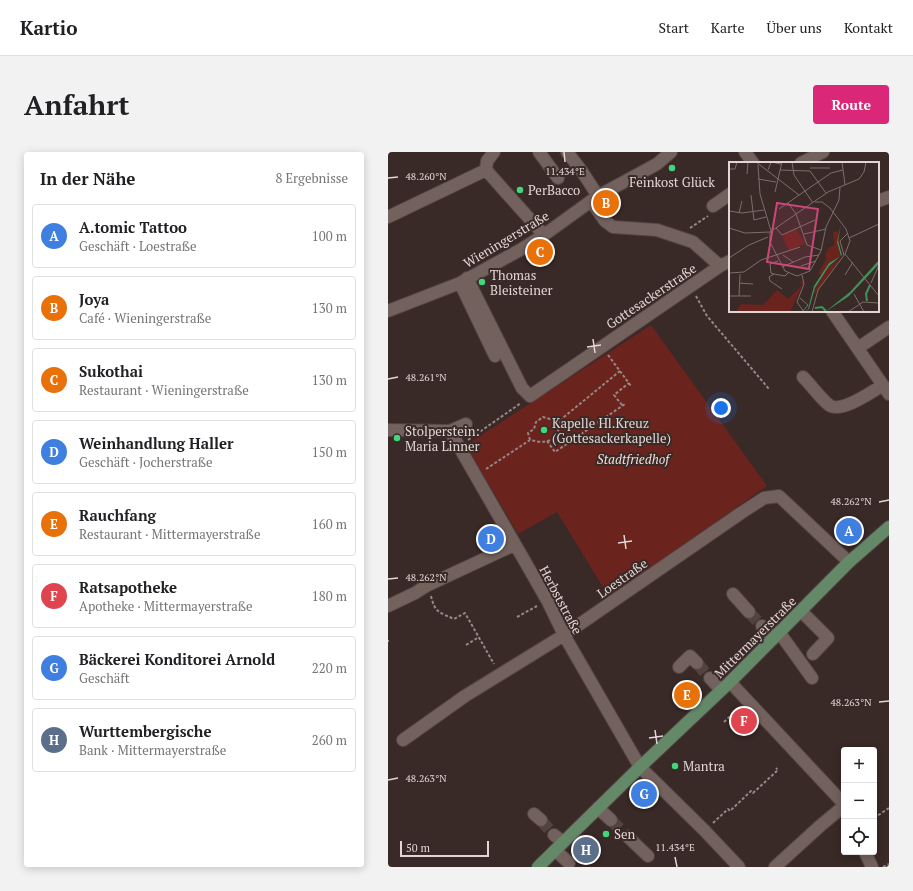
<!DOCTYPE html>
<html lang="de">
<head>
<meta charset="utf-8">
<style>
	:root { --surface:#fff; --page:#f2f2f2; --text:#202124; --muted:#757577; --line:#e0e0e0; --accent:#db2777 }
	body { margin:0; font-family:"PT Serif",serif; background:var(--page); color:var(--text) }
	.controls { position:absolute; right:12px; bottom:12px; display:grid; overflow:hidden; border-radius:4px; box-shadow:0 2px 10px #0003 }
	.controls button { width:36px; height:36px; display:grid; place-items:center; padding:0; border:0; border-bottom:1px solid var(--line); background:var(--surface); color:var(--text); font:20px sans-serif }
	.scale { position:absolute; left:12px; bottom:10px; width:89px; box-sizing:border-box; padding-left:4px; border:2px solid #e1d6d4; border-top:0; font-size:11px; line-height:14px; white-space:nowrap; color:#e1d6d4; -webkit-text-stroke:3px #392927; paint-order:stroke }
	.you { position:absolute; left:333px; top:256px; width:14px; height:14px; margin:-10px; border:3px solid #fff; border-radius:50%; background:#1a73e8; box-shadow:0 0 0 6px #1a73e833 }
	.badge { display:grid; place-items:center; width:26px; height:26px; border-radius:50%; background:var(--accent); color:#fff; font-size:13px; font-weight:700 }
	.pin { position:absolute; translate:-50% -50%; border:2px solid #fff; box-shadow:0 1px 4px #0006 }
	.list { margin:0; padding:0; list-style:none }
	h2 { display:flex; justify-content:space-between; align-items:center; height:52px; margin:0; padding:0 16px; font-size:17px }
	h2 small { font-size:13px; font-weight:400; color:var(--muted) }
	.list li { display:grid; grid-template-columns:26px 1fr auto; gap:12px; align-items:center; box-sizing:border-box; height:64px; margin:0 8px 8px; padding:0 8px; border:1px solid var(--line); border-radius:4px }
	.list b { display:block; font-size:15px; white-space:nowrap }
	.list p { margin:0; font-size:13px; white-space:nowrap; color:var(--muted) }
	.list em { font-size:13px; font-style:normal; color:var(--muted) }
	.icon { flex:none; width:22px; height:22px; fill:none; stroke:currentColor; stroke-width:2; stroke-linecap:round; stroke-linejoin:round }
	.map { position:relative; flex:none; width:501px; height:715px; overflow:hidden; border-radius:4px }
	header { display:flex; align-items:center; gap:24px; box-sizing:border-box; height:56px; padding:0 20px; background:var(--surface); border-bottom:1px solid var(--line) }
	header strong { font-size:19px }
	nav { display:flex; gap:22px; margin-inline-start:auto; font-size:14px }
	.intro { display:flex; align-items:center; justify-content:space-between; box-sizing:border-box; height:96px; padding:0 24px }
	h1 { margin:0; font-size:28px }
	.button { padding:10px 18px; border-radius:4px; background:var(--accent); color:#fff; font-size:14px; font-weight:700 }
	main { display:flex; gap:24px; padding:0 24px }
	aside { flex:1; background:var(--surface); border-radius:4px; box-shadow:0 2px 10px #0003 }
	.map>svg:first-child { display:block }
</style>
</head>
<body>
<header>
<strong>Kartio</strong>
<nav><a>Start</a><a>Karte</a><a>Über uns</a><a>Kontakt</a></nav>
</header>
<div class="intro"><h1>Anfahrt</h1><a class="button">Route</a></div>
<main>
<aside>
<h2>In der Nähe<small>8 Ergebnisse</small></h2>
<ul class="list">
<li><span class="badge" style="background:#3f7fe0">A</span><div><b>A.tomic Tattoo</b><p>Geschäft · Loestraße</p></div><em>100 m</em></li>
<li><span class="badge" style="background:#e8710a">B</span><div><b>Joya</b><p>Café · Wieningerstraße</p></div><em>130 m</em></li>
<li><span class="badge" style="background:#e8710a">C</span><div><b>Sukothai</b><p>Restaurant · Wieningerstraße</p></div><em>130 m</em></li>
<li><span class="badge" style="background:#3f7fe0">D</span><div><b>Weinhandlung Haller</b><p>Geschäft · Jocherstraße</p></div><em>150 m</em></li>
<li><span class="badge" style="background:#e8710a">E</span><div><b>Rauchfang</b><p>Restaurant · Mittermayerstraße</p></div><em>160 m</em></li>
<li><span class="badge" style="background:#e0444e">F</span><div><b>Ratsapotheke</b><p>Apotheke · Mittermayerstraße</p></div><em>180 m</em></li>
<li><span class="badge" style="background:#3f7fe0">G</span><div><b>Bäckerei Konditorei Arnold</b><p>Geschäft</p></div><em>220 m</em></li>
<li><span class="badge" style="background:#5c6f8a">H</span><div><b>Wurttembergische</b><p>Bank · Mittermayerstraße</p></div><em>260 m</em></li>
</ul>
</aside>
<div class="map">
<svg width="501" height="715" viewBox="0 0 501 715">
	<rect width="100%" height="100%" fill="#392927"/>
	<path fill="#6b231d" d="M263,173L379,334L221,445L169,360L130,382L78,293Z"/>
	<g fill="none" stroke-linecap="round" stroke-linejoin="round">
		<path stroke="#524341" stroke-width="12" stroke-dasharray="12 6" stroke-linecap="butt" d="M361,460L374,474
			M309,511L322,526
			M153,668L166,683
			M223,668L240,685"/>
		<g stroke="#524543" stroke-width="14">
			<path id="minor" d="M151,0L170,26
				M179,0L193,18L210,44
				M357,0L365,11
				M413,11L435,0
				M98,18L156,83
				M98,18L99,9L106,0
				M203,49L217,69L225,75L269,78L305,90L332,114
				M490,49L501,45
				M325,54L342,42
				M0,65L98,18
				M79,126L134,236L142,244L332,114L342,109
				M72,131L107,204
				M0,159L72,131L132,98L156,83L210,44L269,12L283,0
				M444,159L501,242
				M470,196L501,175
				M415,225C424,234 432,246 441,253C453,262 485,239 495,233
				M0,278L62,279L159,448L176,483L252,615L317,679L351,715
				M62,279L78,272
				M345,442L361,460
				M0,454L27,441L38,434L126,393
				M413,459L440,486L425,502
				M374,474L386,486
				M391,480L424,526
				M291,515L302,504L309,511
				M322,526L333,538
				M342,530L456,652
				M15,588L77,544L176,483L353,361L376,346L391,344L461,410
				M210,656L223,668
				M146,662L153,668
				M166,683L175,690
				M240,685L260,704
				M167,698L181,711
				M477,700L484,715
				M387,715L432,674L456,654"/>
		</g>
		<g stroke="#524543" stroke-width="14">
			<path id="major" d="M150,715L252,615L342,530L461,410L501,375"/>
		</g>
		<path stroke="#958886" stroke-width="2" stroke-dasharray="3 2" stroke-linecap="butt" d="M302,76L320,64
			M308,144L319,164L381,237
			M220,203L243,234
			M234,253L226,243L241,231
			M80,288L133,251
			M142,288L140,281L146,277L148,270L155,265L162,267L168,265L171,269L232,219
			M159,289L167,300L237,252
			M98,317L142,288C151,290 160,292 167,284C170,280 170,277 174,273L171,269L168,270
			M43,444C47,461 51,460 66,467L77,461L106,512
			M129,465L149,454
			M0,489H1
			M78,493L91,485
			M336,570L351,556
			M486,666L501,656
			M325,671L340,657L342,659L363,639L365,641L390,618L388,616
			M495,715L501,712"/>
		<use href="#minor" stroke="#73615e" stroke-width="12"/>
		<use href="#major" stroke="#648969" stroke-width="12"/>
	</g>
	<path fill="none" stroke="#e1d6d4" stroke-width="1.5" d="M176,0L177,10M0,26L10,25M205,187L207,201M199,195L213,193M0,227L10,225M491,350L501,348M236,383L238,397M230,391L244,389M0,427L10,426M491,550L501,549M267,578L269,592M261,586L275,584M0,628L10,626M287,705L289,715"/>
	<g fill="#40d77c" stroke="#392927" stroke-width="1.5">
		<circle cx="284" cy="16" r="4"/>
		<circle cx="132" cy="38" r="4"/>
		<circle cx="94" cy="130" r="4"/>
		<circle cx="156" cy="278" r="4"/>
		<circle cx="9" cy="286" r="4"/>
		<circle cx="287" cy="614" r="4"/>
		<circle cx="218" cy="682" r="4"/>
	</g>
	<g text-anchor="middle" stroke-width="4" stroke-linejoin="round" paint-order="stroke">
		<g font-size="13" fill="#e1d6d4" stroke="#392927" text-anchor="start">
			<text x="284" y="35" text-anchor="middle">Feinkost Glück</text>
			<text x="140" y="43">PerBacco</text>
			<text x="102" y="128">Thomas<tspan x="102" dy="15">Bleisteiner</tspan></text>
			<text x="164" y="276">Kapelle Hl.Kreuz<tspan x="164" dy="15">(Gottesackerkapelle)</tspan></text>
			<text x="17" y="284">Stolperstein:<tspan x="17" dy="15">Maria Linner</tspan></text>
			<text x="295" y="619">Mantra</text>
			<text x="226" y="687">Sen</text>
		</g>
		<g font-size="13" fill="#e1d6d4" stroke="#392927">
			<text transform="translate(118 87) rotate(-31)" y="5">Wieningerstraße</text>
			<text transform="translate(263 144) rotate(-34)" y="5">Gottesackerstraße</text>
			<text transform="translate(234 426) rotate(-35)" y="5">Loestraße</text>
			<text transform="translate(173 448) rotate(62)" y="5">Herbststraße</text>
			<text transform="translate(367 485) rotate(-45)" y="5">Mittermayerstraße</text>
		</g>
		<g font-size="13" font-style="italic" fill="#f6dbd7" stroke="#392927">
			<text x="245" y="312">Stadtfriedhof</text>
		</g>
	</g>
	<g transform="translate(341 10)">
		<rect width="150" height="150" fill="#392927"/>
		<path d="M67,67L77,81L60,89L53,74ZM108,69L110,72L112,94L100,101L93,114L89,111L97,98L96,92L99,86L105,83L104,70ZM111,97L86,132L84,131L100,104ZM74,117V122L61,150H7L12,142L34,143L48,128L59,137L73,123L71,121Z" fill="#6b231d"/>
		<path d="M112,62L109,79L113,93L100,104L86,126L80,147L75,150L79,147L85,124L100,101L112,94L108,80ZM150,98V102L120,134L96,150L121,130Z" fill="#3c945b"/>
		<path fill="none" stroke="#3c945b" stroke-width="2" d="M138,139L137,132L141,123M86,146L93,145L97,149"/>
		<path fill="none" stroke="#7c6e6c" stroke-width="1" d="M27,0L70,33M63,0L65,13L84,41M113,0L116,23M29,3L31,32L42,69M81,6H101M0,7H6L8,0M39,8L42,0L52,2M51,8L81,9L97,31M18,12L19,0M29,17L47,20M46,30L53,0M22,33L25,58L37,55M59,41L67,52L78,83L92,88M50,47L102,11L114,8M0,49L13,51L35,48M10,51L13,39M0,66L16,71L41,70L99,30L130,17L135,10L137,0M47,66L53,73L86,58M41,70V80L56,109L68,114L81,109L92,89L97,65L110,38L111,25M75,72L97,67M120,76L150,62M116,92L150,134M54,93L64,100M115,93L111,79L119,71M0,96L20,83L39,75M72,104L87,99M53,105L76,95L90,93M0,111L15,110L32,98L71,85M45,112L42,111L41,102L49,99M73,113L75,122L68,140L75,150M116,113L124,100M10,121L24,122M142,121L150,103M53,127L41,119L40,115L45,112L56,114L59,111M125,132L135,150M0,134H22M10,134L11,112M71,136L79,143L74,149M83,150L89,128L116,92L121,79L117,67L101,46L93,40H86M119,150L134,140L150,141"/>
		<path fill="#ca4879" fill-opacity="0.15" stroke="#ca4879" stroke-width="2" d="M48,41L89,47L80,107L38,100Z"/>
		<rect width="150" height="150" fill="none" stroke="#e1d6d4" stroke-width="2"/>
	</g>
	<g font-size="10" text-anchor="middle" fill="#e1d6d4" stroke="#392927" stroke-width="4" stroke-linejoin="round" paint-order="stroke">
		<text x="177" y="23">11.434°E</text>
		<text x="38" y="28">48.260°N</text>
		<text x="38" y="229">48.261°N</text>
		<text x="463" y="353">48.262°N</text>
		<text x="38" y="429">48.262°N</text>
		<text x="463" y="554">48.263°N</text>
		<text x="38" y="630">48.263°N</text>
		<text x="287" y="699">11.434°E</text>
	</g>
</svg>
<div class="controls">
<button>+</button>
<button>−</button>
<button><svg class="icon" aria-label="locate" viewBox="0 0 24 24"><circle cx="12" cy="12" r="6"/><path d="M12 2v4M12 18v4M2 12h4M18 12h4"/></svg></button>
</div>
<div class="scale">50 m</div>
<div class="you"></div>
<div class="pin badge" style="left:461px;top:379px;background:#3f7fe0">A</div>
<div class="pin badge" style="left:218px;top:51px;background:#e8710a">B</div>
<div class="pin badge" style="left:152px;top:100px;background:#e8710a">C</div>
<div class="pin badge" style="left:103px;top:387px;background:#3f7fe0">D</div>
<div class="pin badge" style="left:299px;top:543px;background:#e8710a">E</div>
<div class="pin badge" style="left:356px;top:569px;background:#e0444e">F</div>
<div class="pin badge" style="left:256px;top:642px;background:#3f7fe0">G</div>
<div class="pin badge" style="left:198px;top:698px;background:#5c6f8a">H</div>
</div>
</main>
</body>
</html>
